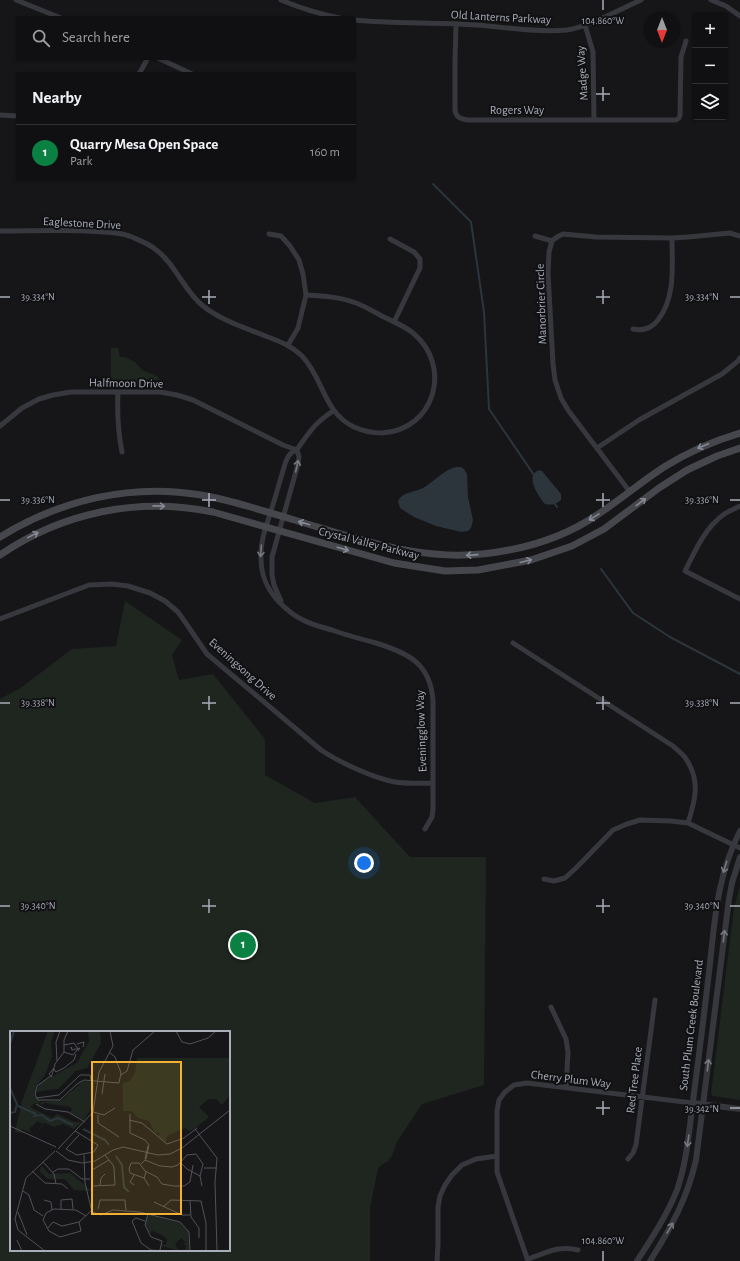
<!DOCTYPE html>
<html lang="en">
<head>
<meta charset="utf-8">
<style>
	:root { --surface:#101012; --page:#1e1e20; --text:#f1f3f6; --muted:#9c9d9f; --line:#303032; --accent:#0b8043 }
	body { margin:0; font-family:"Alegreya Sans",sans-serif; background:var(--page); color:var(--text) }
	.controls { position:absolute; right:12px; top:12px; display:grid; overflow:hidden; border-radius:4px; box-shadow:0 1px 3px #0004 }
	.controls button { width:36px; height:36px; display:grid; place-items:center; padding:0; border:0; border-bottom:1px solid var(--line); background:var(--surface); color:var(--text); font:20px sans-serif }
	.compass { position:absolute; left:644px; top:12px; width:36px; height:36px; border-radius:50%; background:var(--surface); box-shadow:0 1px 3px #0004; rotate:180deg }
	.you { position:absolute; left:364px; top:863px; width:14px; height:14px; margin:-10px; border:3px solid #fff; border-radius:50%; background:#1a73e8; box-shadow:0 0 0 6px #1a73e833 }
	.badge { display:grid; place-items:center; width:26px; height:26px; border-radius:50%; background:var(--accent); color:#fff; font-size:13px; font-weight:700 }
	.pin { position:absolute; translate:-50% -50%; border:2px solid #fff; box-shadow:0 1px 4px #0006 }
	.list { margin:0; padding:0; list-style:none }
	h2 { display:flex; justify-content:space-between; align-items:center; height:52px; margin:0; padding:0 16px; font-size:17px }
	h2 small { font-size:13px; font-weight:400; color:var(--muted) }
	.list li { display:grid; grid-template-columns:26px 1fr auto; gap:12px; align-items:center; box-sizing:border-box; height:56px; padding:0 16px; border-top:1px solid var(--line) }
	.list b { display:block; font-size:15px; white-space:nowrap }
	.list p { margin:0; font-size:13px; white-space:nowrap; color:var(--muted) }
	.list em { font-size:13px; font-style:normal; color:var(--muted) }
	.icon { flex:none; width:22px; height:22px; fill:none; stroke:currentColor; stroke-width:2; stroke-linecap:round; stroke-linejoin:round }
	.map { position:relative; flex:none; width:740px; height:1261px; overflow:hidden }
	.search { position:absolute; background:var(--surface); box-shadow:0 1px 3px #0004; left:16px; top:16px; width:340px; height:44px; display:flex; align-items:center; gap:10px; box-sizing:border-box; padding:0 14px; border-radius:4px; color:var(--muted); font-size:15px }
	.panel { position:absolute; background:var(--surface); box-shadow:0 1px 3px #0004; left:16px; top:72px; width:340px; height:108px; border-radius:4px }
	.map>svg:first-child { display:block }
</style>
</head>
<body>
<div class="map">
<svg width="740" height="1261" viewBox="0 0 740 1261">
	<rect width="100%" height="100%" fill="#161618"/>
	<path fill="#1e261f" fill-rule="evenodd" d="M111,348H118L120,357H125L135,362L142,370L157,376L163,384L111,385Z
		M125,601L182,640L172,655L179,680L213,674L265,739V775L315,803L355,797L410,857H486L484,1085L422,1104L397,1142L392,1156L388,1161L380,1166L378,1169L370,1208V1261H0V699L19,689L72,649L116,646ZM11,1032H229V1250H11Z
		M740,886V1100L713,1096L711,1094L734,908Z"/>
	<path fill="#2c353c" d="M456,467H461L464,469L467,474L468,497L473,520L471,528L468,531L461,532L436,526L414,517L400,508L398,501C402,492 415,492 423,488C434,482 443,470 456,467Z
		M539,470L542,471L561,494V500C555,505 552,505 545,504C539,497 524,476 539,470Z"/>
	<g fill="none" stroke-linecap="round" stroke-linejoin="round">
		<path stroke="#2c353c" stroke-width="2" d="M433,184L471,222L484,312L489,409L534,475
			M554,503L557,507
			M601,569L633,613L670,637L740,674"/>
		<path stroke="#37383d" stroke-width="5" d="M16,0L61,18
			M281,0C300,8 319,14 340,18
			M711,0L726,6L740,16
			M354,20C395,24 435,22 476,25C504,27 539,33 567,30C588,27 621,9 641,0
			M456,24L455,61V110C456,118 461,119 468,120H676L679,118L680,115L681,57L686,41
			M585,25L593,52L594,120
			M158,58L192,74
			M139,74L148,58
			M0,115L18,116
			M0,231C29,231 57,230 86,231C101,232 118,231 132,237C139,240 149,244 155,249C175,263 184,291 203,306C222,321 246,328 268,337C281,342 292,346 302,356C324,379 323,412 354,427C363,431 372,433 382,433C435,430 453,366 413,333C406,327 396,323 388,319C377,314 367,307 356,303C340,297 323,296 306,295
			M269,234L281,236L290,246L299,260L303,274L306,295L298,328L288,345
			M535,236L552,241
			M390,239L414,252L420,259V268L394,322
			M633,329C643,331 652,328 658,320C676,297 672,265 672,238
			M118,392C117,413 118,432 122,452
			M333,411C315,423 311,430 298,448C296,451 293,451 291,453C288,456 286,461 285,464C280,480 276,496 271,511C266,527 260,542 261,558C261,576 267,589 279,602C286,609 294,616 303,620C312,625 322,627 332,630C346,635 361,639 376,643C408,653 430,663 433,700V810L432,817L425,829
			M0,426L22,408L39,399L53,395L71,392H160L177,395L193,400L283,445L297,450
			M597,448L639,420L722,374L738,361L740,358
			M630,492L568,410L561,398L555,380L553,364L548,273L549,252L552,241L557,237L563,234L596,237L672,238L688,237L730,233L740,236
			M740,506C735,509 728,511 723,515C705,528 695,551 685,571L740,599
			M281,601L274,585L272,575V557L298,464L299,457L297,450
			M0,619L89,585L112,584L128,586L150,593L165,601L178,612L183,619L207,654L321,750C339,762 373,778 395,782C407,784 420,783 433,783
			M513,643L673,746C677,750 683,754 686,759C701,781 695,801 688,823
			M544,879L554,881L565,878L577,867L613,830L627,824L640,820L671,821L688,823L740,848
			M551,1007L566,1039L568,1052L566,1088
			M628,1159L633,1153L636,1145L655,1000
			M528,1259C546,1253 558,1245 578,1250
			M437,1261L438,1245V1207L440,1196L445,1185L452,1175L462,1165L476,1159L497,1156
			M528,1261L497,1172V1111L499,1100L505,1092L514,1085L527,1083L693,1103"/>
		<path stroke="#37383d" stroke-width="6" d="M693,1103L740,1109
			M637,1261C652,1238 667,1215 677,1190C687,1161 689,1131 693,1101C699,1055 705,1009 710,963C715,916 718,874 740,831
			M650,1261C671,1228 687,1199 696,1160L729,899L732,883L740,857"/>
		<path stroke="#45474d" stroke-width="7" d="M0,537C60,500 131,483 201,495C219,498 237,503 254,508C282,516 310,525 338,533C385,547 432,559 482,554C522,550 563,538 597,515C620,500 641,482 664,467C688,452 713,441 740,433
			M0,555C63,512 138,497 213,512L394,563L445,571L478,570L531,560L572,546L604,529L659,488L687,470L717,456L740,448"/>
	</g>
	<defs><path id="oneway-shaft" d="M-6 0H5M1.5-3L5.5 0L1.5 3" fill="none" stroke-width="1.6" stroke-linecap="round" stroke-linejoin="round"/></defs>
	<g stroke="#858993">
		<use href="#oneway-shaft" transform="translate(703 446) rotate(157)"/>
		<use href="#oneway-shaft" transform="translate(641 502) rotate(-37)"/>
		<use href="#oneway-shaft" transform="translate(159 506) rotate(1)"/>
		<use href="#oneway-shaft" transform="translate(594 517) rotate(148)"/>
		<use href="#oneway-shaft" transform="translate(304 523) rotate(-164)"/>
		<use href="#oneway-shaft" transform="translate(33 535) rotate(-26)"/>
		<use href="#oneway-shaft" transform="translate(343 549) rotate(16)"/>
		<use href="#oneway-shaft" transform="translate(472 555) rotate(176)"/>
		<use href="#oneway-shaft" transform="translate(526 561) rotate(-14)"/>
	</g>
	<g stroke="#757881">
		<use href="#oneway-shaft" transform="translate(297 466) rotate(-77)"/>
		<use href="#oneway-shaft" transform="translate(261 551) rotate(94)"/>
		<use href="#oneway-shaft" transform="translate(725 867) rotate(107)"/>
		<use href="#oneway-shaft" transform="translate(724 936) rotate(-83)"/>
		<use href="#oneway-shaft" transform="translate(708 1065) rotate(-83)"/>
		<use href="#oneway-shaft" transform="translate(688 1141) rotate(98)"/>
		<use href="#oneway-shaft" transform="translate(670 1228) rotate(-60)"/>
	</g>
	<path fill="none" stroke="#a8adb8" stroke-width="1.5" d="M603,0V10M603,87V101M596,94H610M209,290V304M603,290V304M0,297H10M202,297H216M596,297H610M730,297H740M209,493V507M603,493V507M0,500H10M202,500H216M596,500H610M730,500H740M209,696V710M603,696V710M0,703H10M202,703H216M596,703H610M730,703H740M209,899V913M603,899V913M0,906H10M202,906H216M596,906H610M730,906H740M603,1101V1115M596,1108H610M730,1108H740M603,1251V1261"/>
	<g text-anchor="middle" stroke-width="4" stroke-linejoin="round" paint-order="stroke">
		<g font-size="12" fill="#a8adb8" stroke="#111113">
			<text transform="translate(501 17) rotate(3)" y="4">Old Lanterns Parkway</text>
			<text transform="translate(582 73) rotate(-94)" y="4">Madge Way</text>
			<text x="517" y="114">Rogers Way</text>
			<text transform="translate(82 223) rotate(3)" y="4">Eaglestone Drive</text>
			<text transform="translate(541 304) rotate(-92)" y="4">Manorbrier Circle</text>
			<text transform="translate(126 383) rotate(1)" y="4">Halfmoon Drive</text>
			<text transform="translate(369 543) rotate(14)" y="4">Crystal Valley Parkway</text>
			<text transform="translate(243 669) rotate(42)" y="4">Eveningsong Drive</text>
			<text transform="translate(421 731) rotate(-92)" y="4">Eveningglow Way</text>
			<text transform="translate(691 1025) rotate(-83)" y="4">South Plum Creek Boulevard</text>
			<text transform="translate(571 1079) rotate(7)" y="4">Cherry Plum Way</text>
			<text transform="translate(634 1080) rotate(-83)" y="4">Red Tree Place</text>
		</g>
	</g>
	<g transform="translate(10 1031)">
		<rect width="220" height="220" fill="#161618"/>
		<path d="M38,0H45L41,11L42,25L35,44L26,55L24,65L30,70L29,73L25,72L20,76L42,87L47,83L64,91H72L64,98L53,93L44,96L34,92L26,103L32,93L28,90L19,98L22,102L12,98L10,102L5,101L12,70ZM78,0H90L91,12L77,37L66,40L48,58L26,61L30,52L67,32L79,10ZM127,27H220V64L212,74L206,68H199L189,76L199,86L184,98L179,100L175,97L157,105L156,111L149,106V101L145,102L139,90L128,87L122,80H113V52L120,50L125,42ZM73,50L85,51L81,78L74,89L60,82L62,78L60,76L35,72L30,74L31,71L52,69ZM31,134L39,143L60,142L82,160L64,159L55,148H38L30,141ZM139,184L170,192L178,200L179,220H175L176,214H173L176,211L171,207L165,213L169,220L153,215L152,219V213L156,214L157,209L154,205L142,200L139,202L135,192Z" fill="#1e261f"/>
		<path fill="none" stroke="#2c353c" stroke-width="2" d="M0,13L4,0M0,57L7,73L5,81L0,82M8,75L26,83M23,85L32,84L40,90L48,87L63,94M73,98L95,109L99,114M106,125L112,134L114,156L119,161"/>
		<path fill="none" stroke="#505258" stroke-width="1" d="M58,0L54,9V21L45,33L42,44L27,55L25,64L28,69H50L67,53L74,49L109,52L111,42L105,26L99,21M166,0L172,11L180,13L198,7L206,0M67,13L74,11L73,16M54,14L64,12L68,18L63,24L54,21M62,18L61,16L62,19L70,17L68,20M47,30L46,11L50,0M44,38L46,41L54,37L64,29L66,23M111,44L117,40L123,19L145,0M42,46L39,43L44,37M92,63L95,43M26,67L49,64L70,44H80L81,49M26,73L35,78L58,81L75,91M83,81L94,84L105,77M120,83V102L135,109L139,114L136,128L131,133M88,84V92L109,106M119,89L132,92L157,113L174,107L187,97M0,95L46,116M185,98L207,127L205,151L207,220M65,100L88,114L84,121L67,124L56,118L69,104M48,118L83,81L89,41L103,15L100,0M46,120L58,129L72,132L85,130L103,119L113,116L148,124L160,123L172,117L220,79M74,124L75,152L82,181L91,184L103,179L129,181L170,191L179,201L180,220M95,124L103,134L104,137L105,154L82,155V139L99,129M135,128L138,115M135,129L150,135L162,136L168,134L177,124L186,123L193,133L190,145M33,131L44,143L46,153M171,132L177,138L190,145L192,155M194,137H207M22,140L35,152L52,153L58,158M43,141L48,138H59L72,148H80M136,141L134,147L139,155M124,144L120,151L124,154M134,147L120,142L119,138L121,132H129L135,140L147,146L152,153L164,155H174L180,151L183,134M90,154L91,147L95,143M13,160L19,164L24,179L33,185M34,169L41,171L42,179M180,169L181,186L189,197V207M144,171L172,184H180M153,176L161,169L191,170L196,192V220M51,178V169L62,168L63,178M88,178L90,169H115L116,180M8,181L17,204M138,183L135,194L141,206L152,210L150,219M135,190L126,187L122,190L131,212L141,219L154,220M69,191L71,200L50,206L39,200L33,189L36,182L44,178L66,179L76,185M37,198L43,191L52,195L69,191L81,180M7,209L12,220M35,220L8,199L5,188L16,147L45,120"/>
		<path fill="#f2b134" fill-opacity="0.15" stroke="#f2b134" stroke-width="2" d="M82,31H171V183H82Z"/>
		<rect width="220" height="220" fill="none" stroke="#a8adb8" stroke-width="2"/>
	</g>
	<g font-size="10" text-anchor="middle" fill="#a8adb8" stroke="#111113" stroke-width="4" stroke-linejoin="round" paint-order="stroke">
		<text x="603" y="24">104.860°W</text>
		<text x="702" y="300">39.334°N</text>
		<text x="38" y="300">39.334°N</text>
		<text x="702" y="503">39.336°N</text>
		<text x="38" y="503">39.336°N</text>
		<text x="702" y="706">39.338°N</text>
		<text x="38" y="706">39.338°N</text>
		<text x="702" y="909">39.340°N</text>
		<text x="38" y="909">39.340°N</text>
		<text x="702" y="1112">39.342°N</text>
		<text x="603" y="1244">104.860°W</text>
	</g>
</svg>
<div class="controls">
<button>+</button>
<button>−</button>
<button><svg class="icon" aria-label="layers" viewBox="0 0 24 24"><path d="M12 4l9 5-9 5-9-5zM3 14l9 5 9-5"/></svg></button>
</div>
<svg class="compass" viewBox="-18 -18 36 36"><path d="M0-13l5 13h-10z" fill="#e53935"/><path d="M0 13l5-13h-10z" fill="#9c9d9f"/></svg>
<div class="you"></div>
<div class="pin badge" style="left:243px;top:945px">1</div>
<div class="search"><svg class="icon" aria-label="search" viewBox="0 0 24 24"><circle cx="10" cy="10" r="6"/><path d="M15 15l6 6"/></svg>Search here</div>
<section class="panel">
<h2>Nearby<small></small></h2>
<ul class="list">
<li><span class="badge">1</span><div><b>Quarry Mesa Open Space</b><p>Park</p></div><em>160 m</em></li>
</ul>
</section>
</div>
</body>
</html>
